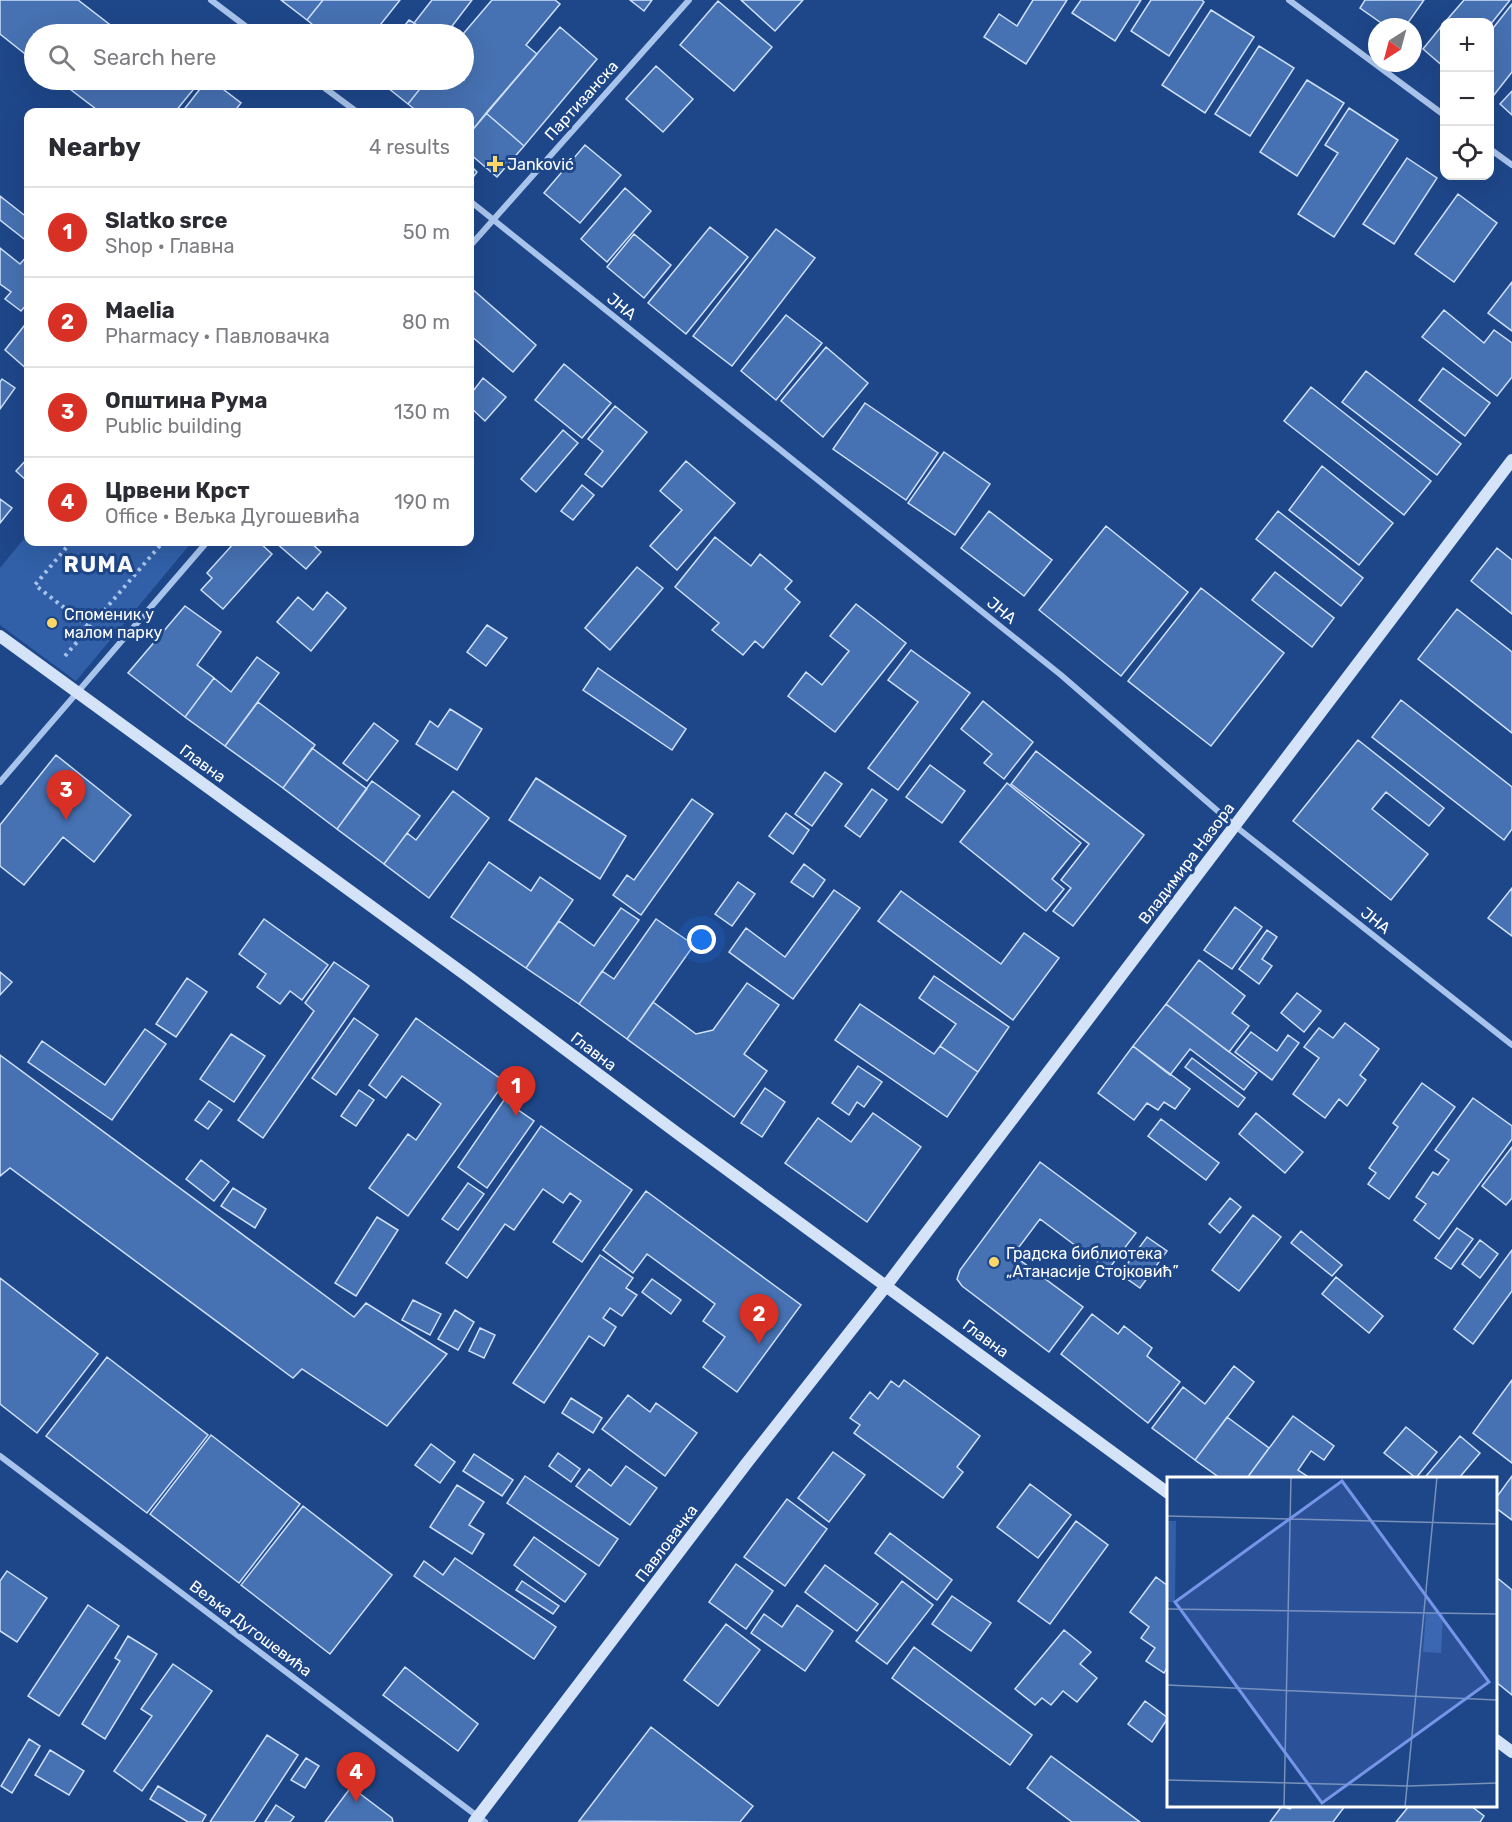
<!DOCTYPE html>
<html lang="en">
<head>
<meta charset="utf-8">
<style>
	:root { --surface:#fff; --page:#f7f7f7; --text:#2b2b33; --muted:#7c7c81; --line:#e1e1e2; --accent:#d93025 }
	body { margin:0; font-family:Rubik,sans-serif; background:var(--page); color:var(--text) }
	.controls { position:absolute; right:18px; top:18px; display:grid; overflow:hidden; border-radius:12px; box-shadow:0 6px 24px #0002 }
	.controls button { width:54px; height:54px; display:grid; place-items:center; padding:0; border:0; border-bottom:2px solid var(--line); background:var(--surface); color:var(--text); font:30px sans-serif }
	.compass { position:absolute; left:1368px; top:18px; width:54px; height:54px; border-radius:50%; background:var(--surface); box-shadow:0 6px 24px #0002; rotate:216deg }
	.you { position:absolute; left:702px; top:940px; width:21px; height:21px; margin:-15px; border:4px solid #fff; border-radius:50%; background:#1a73e8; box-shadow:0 0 0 9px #1a73e833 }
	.badge { display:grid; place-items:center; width:39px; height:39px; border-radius:50%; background:var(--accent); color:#fff; font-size:20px; font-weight:700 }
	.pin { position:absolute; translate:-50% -50px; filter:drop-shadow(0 2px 3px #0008) }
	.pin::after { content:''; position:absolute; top:32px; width:21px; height:18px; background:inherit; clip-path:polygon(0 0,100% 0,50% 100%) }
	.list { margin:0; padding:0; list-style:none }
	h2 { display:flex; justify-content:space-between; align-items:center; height:78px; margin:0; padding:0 24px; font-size:26px }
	h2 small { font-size:20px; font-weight:400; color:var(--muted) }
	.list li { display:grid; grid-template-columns:39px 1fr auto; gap:18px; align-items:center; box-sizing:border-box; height:90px; padding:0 24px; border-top:2px solid var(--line) }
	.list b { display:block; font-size:22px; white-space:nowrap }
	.list p { margin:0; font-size:20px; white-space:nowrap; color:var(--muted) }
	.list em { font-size:20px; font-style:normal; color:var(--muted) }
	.icon { flex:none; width:33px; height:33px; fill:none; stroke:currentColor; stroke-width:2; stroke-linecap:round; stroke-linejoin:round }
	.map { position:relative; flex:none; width:1512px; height:1822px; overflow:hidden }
	.search { position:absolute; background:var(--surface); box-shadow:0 6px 24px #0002; left:24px; top:24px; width:450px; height:66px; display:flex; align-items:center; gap:15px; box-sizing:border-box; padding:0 21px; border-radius:33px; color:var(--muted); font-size:22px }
	.panel { position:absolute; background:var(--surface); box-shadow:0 6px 24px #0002; left:24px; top:108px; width:450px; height:438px; border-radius:12px }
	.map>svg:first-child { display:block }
</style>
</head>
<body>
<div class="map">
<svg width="1512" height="1822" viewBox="0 0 1512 1822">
	<rect width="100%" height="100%" fill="#1e478a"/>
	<path fill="#3160a8" d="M28,534V542H192L76,681L0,625V568Z"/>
	<path fill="#4671b2" stroke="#cedff9" stroke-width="1.5" d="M0,0H78L122,34H34V61L0,34Z
		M281,0H323L307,20Z
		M323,0H400L373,34H324L307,20Z
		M432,0H472L446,34H429L414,23Z
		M492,0H555L560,4L526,45L537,54L470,133V112H418L408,104L427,80H464L463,34Z
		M630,0H652L644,11Z
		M741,0H803L775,31Z
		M1033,0H1067L1026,64L984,37L999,14L1017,26Z
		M1081,0H1141L1115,41L1072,13Z
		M1151,0H1202L1204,2L1169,56L1131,31Z
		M1365,0H1424L1405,27H1387L1360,8Z
		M1464,0H1510L1490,25V22H1445Z
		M718,1L772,47L734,91L680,45Z
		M1512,4V72L1490,100V32Z
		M1211,10L1254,37L1205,113L1162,85Z
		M409,20L414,23L429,34H398Z
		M1444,23V67L1423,49Z
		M560,27L597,59L524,146L486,113Z
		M378,28L386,34H373Z
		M1259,46L1294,68L1250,136L1215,114Z
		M656,66L693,99L663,132L626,99Z
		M58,80H179L193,90L175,112H100Z
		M207,80H211L241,103L234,112H182Z
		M378,80H427L408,104Z
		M1307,80L1344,103L1297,176L1260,152Z
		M1512,91V115L1500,104Z
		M1349,108L1398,140L1334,237L1298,214L1338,153L1325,145Z
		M486,113L524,146L497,177L470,154V133Z
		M585,145L621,175L580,223L544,193Z
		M1407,158L1437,178L1394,244L1363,224Z
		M470,165L477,172L470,181Z
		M625,188L651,211L607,262L581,239Z
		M1458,194L1497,223L1454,282L1415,254Z
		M0,196L28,218V242L0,220Z
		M710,227L748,257L686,334L648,303Z
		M776,229L815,258L732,366L693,336Z
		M634,234L671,265L644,298L607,267Z
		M0,248L20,264L28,255V306L27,304L21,311L5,299L11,292L0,284Z
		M1512,282V331L1488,313Z
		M470,287L536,345L513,372L470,335Z
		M1444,310L1484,343L1494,330L1512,343V377L1497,396L1422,337Z
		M786,315L822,343L776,400L741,371Z
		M28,321V370L5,350Z
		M826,347L868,383L823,437L781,401Z
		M564,364L611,403L582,438L535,400Z
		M1443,368L1490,403L1465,436L1419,400Z
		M1366,371L1461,444L1437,475L1342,402Z
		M483,378L506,397L485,421L470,407V395Z
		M2,379L15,388L0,409V382Z
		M1311,387L1431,481L1404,515L1284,421Z
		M865,403L938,453L906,500L833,449Z
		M615,406L647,432L602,487L585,474L603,451L588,439Z
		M563,430L578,443L536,492L521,479Z
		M944,452L990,484L955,535L908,503Z
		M28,458V482L16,471Z
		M686,461L735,503L677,570L650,546L682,510L660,491Z
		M1322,466L1393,523L1359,565L1289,510Z
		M582,485L594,495L573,520L561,511Z
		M0,499L12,508L0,523Z
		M989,511L1052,560L1024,596L961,548Z
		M1278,511L1363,578L1341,606L1256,539Z
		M1106,526L1188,592L1121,676L1039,610Z
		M715,537L751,566L760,554L792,581L785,589L800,602L763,648L755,641L743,655L712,630L719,623L675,587Z
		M235,542H259L272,554L223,609L201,590L212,578L207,573Z
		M275,542H310L321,552L306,569Z
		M1497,548L1512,560V614L1471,581Z
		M637,567L663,588L610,650L585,628Z
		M1275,572L1334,618L1312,647L1252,600Z
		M1201,588L1284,653L1211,746L1128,681Z
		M327,592L346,608L311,651L277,622L298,597L313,610Z
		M856,604L906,643L835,732L788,696L806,672L822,685L849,651L830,636Z
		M185,606L221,632L197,665L214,678L185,717L128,673Z
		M1457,609L1512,652V733L1418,659Z
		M487,625L507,638L486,666L467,652Z
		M911,650L970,693L898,790L868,768L918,702L888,680Z
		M257,657L279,673L225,746L185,717L214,678L231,692Z
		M598,668L686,729L672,750L583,690Z
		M1401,700L1512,787V829L1504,840L1372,737Z
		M983,701L1033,742L1004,779L984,763L992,754L961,729Z
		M258,702L315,745L283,788L225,746Z
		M450,709L482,729L457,770L416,744L430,721L438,727Z
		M374,723L398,741L367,781L343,763Z
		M1358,740L1444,808L1429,826L1386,792L1372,809L1428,854L1391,900L1293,821Z
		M312,748L367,789L337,829L283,788Z
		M1036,751L1144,835L1073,926L1053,911L1071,888L1061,880L1089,844L1011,784Z
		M56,755L131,815L94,862L63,837L24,885L0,866V825Z
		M930,765L965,791L942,823L906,797Z
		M825,772L842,784L812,826L795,814Z
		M536,778L626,836L600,879L509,820Z
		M372,781L420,816L384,864L337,829Z
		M1007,783L1081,843L1052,879L1064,889L1046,911L960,842Z
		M872,789L887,800L860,837L845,826Z
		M453,791L489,818L429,898L384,864L407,833L416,840Z
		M692,799L713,814L641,915L613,895L627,875L634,880Z
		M786,813L809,830L793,854L769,836Z
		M489,862L531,891L540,877L573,900L526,968L451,917Z
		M804,864L825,880L813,897L791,882Z
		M738,882L755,894L732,926L715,914Z
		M1512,888V936L1488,918Z
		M834,890L860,908L793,999L729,952L746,928L785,957Z
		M901,891L1001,964L1024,933L1059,958L1013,1020L878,921Z
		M1235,907L1262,927L1232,969L1204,950Z
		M621,908L639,920L579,1004L526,968L559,921L594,946Z
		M264,919L328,965L302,1000L290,991L280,1004L257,987L266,974L239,954Z
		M656,919L694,945L627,1039L579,1004L602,971L614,979Z
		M1267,930L1277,937L1262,959L1272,966L1259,984L1239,969Z
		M1199,960L1245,996L1232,1013L1249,1026L1229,1052L1166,1004Z
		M334,962L369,986L263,1138L238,1120L314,1011L305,1003Z
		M0,972L12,982L0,995Z
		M934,976L1009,1027L978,1072L940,1046L956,1024L919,998Z
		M187,978L207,992L176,1037L156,1024Z
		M747,983L779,1005L744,1054L767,1071L734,1117L627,1039L653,1002L696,1034L713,1030Z
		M1297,993L1321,1011L1304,1032L1281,1013Z
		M860,1004L934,1054L940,1046L978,1072L947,1117L835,1040Z
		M1166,1004L1257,1073L1244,1090L1190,1049L1170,1075L1133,1046Z
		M354,1018L378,1035L336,1095L312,1078Z
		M416,1018L505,1082L408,1216L369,1188L408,1134L416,1140L441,1104L402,1076L386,1098L369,1085Z
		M1345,1023L1379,1049L1360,1075L1366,1080L1347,1106L1339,1099L1325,1118L1293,1094L1319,1058L1304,1047L1319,1028L1333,1038Z
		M145,1029L166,1044L112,1120L28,1062L42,1041L105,1085Z
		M1251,1032L1277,1051L1288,1035L1299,1043L1272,1080L1235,1052Z
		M231,1034L265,1056L234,1102L200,1079Z
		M1133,1046L1190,1089L1175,1109L1164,1102L1158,1110L1147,1103L1134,1120L1098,1093Z
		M0,1055L354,1317L366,1303L447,1354L387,1426L302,1369L293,1378L10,1168L0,1176Z
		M1192,1058L1245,1098L1238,1107L1185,1067Z
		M858,1066L882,1082L864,1107L857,1102L849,1115L832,1103Z
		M1422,1083L1455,1107L1389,1199L1368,1184L1376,1173L1369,1168L1398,1127L1393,1123Z
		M765,1088L785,1102L762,1137L741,1123Z
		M359,1090L374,1100L356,1126L341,1116Z
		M1473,1098L1512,1126V1139L1439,1239L1414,1220L1426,1204L1416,1197L1433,1172L1438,1175L1449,1160L1435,1150Z
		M504,1100L534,1121L487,1188L458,1167Z
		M209,1101L222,1110L208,1129L195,1120Z
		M873,1113L921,1147L867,1222L785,1163L818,1118L851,1142Z
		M1256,1113L1303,1152L1285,1173L1239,1134Z
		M1161,1119L1219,1163L1206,1180L1148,1136Z
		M541,1126L632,1190L582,1262L553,1242L581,1201L570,1193L563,1203L543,1189L514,1230L505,1224L467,1278L446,1263Z
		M1512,1147V1198L1506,1205L1482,1186Z
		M201,1160L229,1182L214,1201L186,1179Z
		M1040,1162L1136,1233L1108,1270L1040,1219L1013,1255L1083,1307L1049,1352L962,1286L957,1279L960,1270Z
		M468,1183L484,1194L458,1230L442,1219Z
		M233,1188L266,1209L255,1228L221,1206Z
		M646,1191L801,1305L737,1392L703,1367L725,1337L703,1321L715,1304L647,1254L633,1273L603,1250Z
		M1230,1198L1241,1207L1220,1233L1209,1224Z
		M1253,1215L1281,1237L1239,1291L1212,1270Z
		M377,1217L398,1230L356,1296L335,1283Z
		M1457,1228L1473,1239L1451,1269L1435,1258Z
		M1301,1231L1342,1265L1332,1276L1291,1243Z
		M1147,1237L1167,1251L1140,1288L1120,1274Z
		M1480,1240L1498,1254L1480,1278L1462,1264Z
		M1512,1250V1291L1473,1344L1454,1329Z
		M600,1255L633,1278L626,1288L637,1295L622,1316L610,1308L603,1318L616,1327L604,1346L589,1336L544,1403L513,1383Z
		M1336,1277L1383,1316L1369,1333L1322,1294Z
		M0,1278L98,1354L37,1433L0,1404Z
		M652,1279L681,1300L671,1314L642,1292Z
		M413,1300L441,1314L430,1335L402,1320Z
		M455,1310L474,1322L458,1350L438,1339Z
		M1092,1314L1118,1334L1124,1326L1152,1348L1147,1356L1180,1382L1148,1423L1061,1354Z
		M480,1328L495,1335L484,1358L469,1351Z
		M107,1357L208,1435L147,1513L46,1436Z
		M1234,1366L1254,1382L1195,1460L1152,1428L1183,1387L1205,1404Z
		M904,1380L980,1436L957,1467L963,1472L943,1498L854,1433L860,1425L850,1418L870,1392L878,1399L891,1381L899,1387Z
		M1512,1380V1463L1473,1433Z
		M628,1395L650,1412L656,1403L697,1433L665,1476L602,1429Z
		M571,1398L602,1418L593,1433L562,1413Z
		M1293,1416L1334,1446L1324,1460L1311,1451L1298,1470L1310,1478H1247Z
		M1227,1417L1269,1448L1247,1478H1220L1195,1460Z
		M1406,1427L1437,1452L1416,1478L1384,1453Z
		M211,1435L300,1504L239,1583L150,1514Z
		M1460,1436L1480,1453L1459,1478H1429L1426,1476Z
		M431,1444L455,1462L440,1483L415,1465Z
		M833,1452L865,1475L829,1522L798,1498Z
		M558,1453L580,1469L571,1482L549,1466Z
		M474,1454L513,1480L502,1496L463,1471Z
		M626,1466L657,1488L630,1525L576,1486L589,1469L611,1486Z
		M525,1476L618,1539L599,1566L507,1503Z
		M1512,1476V1520L1496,1508V1498Z
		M1030,1484L1071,1515L1038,1558L997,1527Z
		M457,1485L484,1502L469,1525L484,1534L472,1554L430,1527Z
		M787,1499L827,1529L785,1586L744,1557Z
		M303,1506L392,1575L330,1654L241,1585Z
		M1076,1521L1108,1545L1050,1624L1018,1601Z
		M890,1533L952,1580L937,1600L875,1553Z
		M534,1537L586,1574L565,1602L514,1565Z
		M455,1558L556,1627L534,1659L414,1576L424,1561L443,1575Z
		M736,1564L773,1591L746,1629L709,1602Z
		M825,1565L878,1604L857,1631L805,1592Z
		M7,1571L47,1598L17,1642L0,1631V1581Z
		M1156,1577L1168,1586V1666L1164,1673L1146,1661L1155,1648L1141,1638L1149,1627L1130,1612Z
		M1496,1577L1512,1590V1695L1496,1682Z
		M522,1581L559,1606L553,1614L516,1590Z
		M902,1581L933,1605L887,1664L856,1641Z
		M952,1596L991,1623L971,1651L932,1624Z
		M88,1605L119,1626L59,1716L28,1696Z
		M797,1605L833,1631L805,1671L751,1633L764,1614L782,1627Z
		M726,1624L760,1650L718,1706L684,1680Z
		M1064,1630L1091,1652L1080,1664L1097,1678L1077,1702L1063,1691L1051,1705L1042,1698L1035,1705L1015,1689Z
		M128,1636L157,1654L105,1739L82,1724L120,1661L115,1658Z
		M914,1647L1032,1735L1010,1765L892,1678Z
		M173,1664L212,1691L142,1791L114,1771L152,1716L141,1709Z
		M405,1667L478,1724L458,1751L383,1695Z
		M1145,1701L1168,1718L1152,1742L1128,1724Z
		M651,1727L753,1806L740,1822L579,1821Z
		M267,1735L298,1755L254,1822H210Z
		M29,1739L40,1746L12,1793L1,1786Z
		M50,1750L84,1771L69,1795L35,1775Z
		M1051,1756L1140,1822H1072L1027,1788Z
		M306,1758L319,1766L305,1788L291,1780Z
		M158,1786L206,1815L202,1822H188L150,1799Z
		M351,1787L392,1818L393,1822H325Z
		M276,1805L294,1817L290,1822H265Z
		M1282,1806L1290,1809L1293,1806H1345L1333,1822H1270Z
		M1409,1806H1471L1484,1816L1480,1822H1396Z"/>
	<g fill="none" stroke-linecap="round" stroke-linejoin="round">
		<path stroke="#a9c4ec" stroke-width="4" stroke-dasharray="3 4.5" stroke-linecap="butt" d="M71,542L35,585L89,627
			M65,656L163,542"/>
		<path stroke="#a9c4ec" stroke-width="6" d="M211,0L256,34
			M1289,0L1444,115
			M314,80L357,112
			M1490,149L1512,165
			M470,201L1061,675L1235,826L1512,1045
			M470,246L689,0
			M0,782L207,542
			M0,1456L485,1822"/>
		<path stroke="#d5e3f9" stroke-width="12" d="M0,636L467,976L677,1133L1168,1493
			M1496,1740L1512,1752
			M474,1822L746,1464L886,1286L1512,460"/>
	</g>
	<g fill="#fbd868" stroke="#1e478a" stroke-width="2">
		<path d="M492 155h6v6h6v6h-6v6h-6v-6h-6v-6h6z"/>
		<circle cx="52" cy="623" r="6"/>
		<circle cx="994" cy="1262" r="6"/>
	</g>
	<g text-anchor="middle" stroke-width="6" stroke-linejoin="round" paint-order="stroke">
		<g font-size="16" fill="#fff" stroke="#1e478a">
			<text transform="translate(581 100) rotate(-48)" y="6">Партизанска</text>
			<text transform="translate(622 306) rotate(39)" y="6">ЈНА</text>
			<text transform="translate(1002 610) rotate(39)" y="6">ЈНА</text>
			<text transform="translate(203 763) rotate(36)" y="6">Главна</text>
			<text transform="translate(1186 863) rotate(-53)" y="6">Владимира Назора</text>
			<text transform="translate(1376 920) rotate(38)" y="6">ЈНА</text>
			<text transform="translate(594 1051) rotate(37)" y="6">Главна</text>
			<text transform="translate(986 1338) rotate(36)" y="6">Главна</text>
			<text transform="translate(666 1543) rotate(-53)" y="6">Павловачка</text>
			<text transform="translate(251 1628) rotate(37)" y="6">Вељка Дугошевића</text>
		</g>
		<g font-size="16" fill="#fff" stroke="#1e478a" text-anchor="start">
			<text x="507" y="170">Janković</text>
			<text x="64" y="620">Споменик у<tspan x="64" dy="18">малом парку</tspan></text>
			<text x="1006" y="1259">Градска библиотека<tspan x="1006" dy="18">„Атанасије Стојковић”</tspan></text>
		</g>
		<g font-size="22" font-weight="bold" letter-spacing="1.5" fill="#fff" stroke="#1e478a">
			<text x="99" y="572">RUMA</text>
		</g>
	</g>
	<g transform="translate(1167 1477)">
		<rect width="330" height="330" fill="#1e478a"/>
		<path d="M0,44H9L8,125H0ZM259,136H276L274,176L256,175Z" fill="#3160a8"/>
		<path fill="none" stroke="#7891b9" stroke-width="1.5" d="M0,39L330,47M0,132L330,137M0,208L330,223M0,303L241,309L330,306M117,330L124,0M238,330L270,0"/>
		<path fill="#7795e8" fill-opacity="0.15" stroke="#7795e8" stroke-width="3" d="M175,4L322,205L155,326L8,125Z"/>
		<rect width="330" height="330" fill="none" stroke="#fff" stroke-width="3"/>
	</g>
</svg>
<div class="controls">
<button>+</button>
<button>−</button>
<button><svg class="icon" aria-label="locate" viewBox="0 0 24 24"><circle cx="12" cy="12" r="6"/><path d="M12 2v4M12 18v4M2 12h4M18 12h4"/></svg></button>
</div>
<svg class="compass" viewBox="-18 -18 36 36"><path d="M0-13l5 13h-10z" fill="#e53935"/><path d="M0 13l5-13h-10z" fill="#7c7c81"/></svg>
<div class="you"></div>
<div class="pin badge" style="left:516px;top:1116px">1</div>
<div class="pin badge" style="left:759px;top:1344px">2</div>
<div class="pin badge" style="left:66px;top:820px">3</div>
<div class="pin badge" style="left:356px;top:1802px">4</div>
<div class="search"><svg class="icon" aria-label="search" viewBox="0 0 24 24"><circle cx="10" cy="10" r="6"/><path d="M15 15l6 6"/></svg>Search here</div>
<section class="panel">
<h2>Nearby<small>4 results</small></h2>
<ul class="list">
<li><span class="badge">1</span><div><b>Slatko srce</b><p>Shop · Главна</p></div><em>50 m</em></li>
<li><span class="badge">2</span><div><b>Maelia</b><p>Pharmacy · Павловачка</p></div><em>80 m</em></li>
<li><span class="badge">3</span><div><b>Општина Рума</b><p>Public building</p></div><em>130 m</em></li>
<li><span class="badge">4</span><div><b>Црвени Крст</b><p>Office · Вељка Дугошевића</p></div><em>190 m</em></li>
</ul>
</section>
</div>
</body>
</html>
